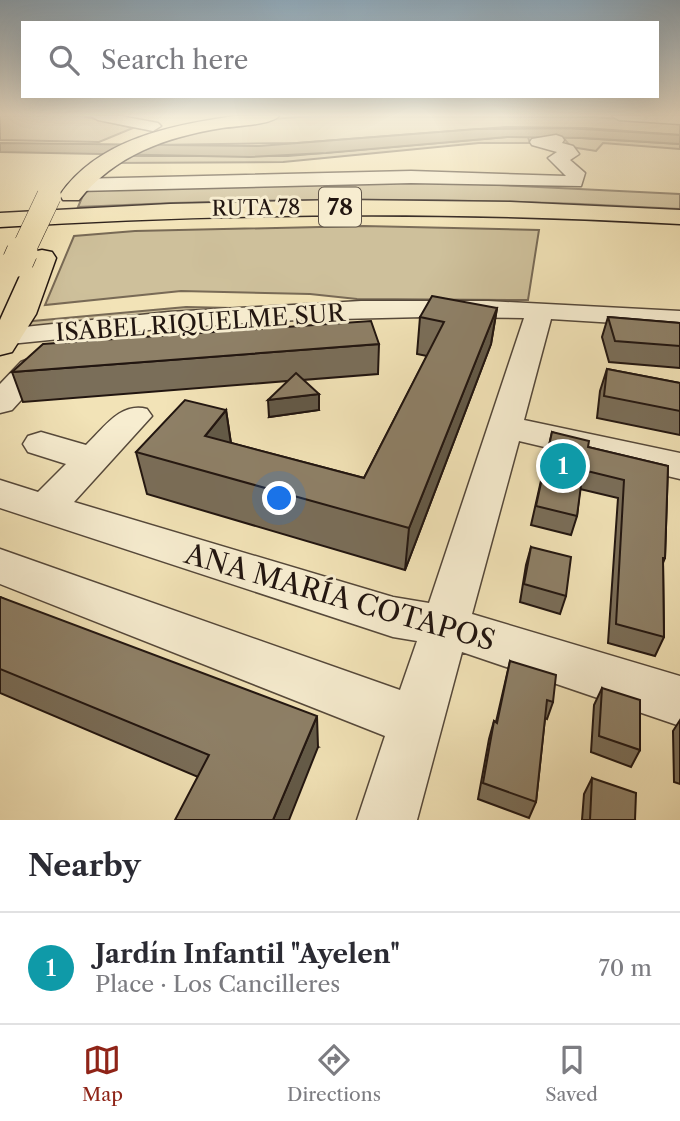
<!DOCTYPE html>
<html lang="en">
<head>
<meta charset="utf-8">
<style>
	:root { --surface:#fff; --page:#f2f2f3; --text:#2b2b33; --muted:#7c7c81; --line:#e1e1e2; --accent:#8f2418 }
	body { margin:0; font-family:"Libre Caslon Text",serif; background:var(--page); color:var(--text) }
	.you { position:absolute; left:280px; top:499px; width:24px; height:24px; margin:-18px; border:5px solid #fff; border-radius:50%; background:#1a73e8; box-shadow:0 0 0 10px #1a73e833 }
	.badge { display:grid; place-items:center; width:46px; height:46px; border-radius:50%; background:var(--accent); color:#fff; font-size:23px; font-weight:700 }
	.pin { position:absolute; translate:-50% -50%; border:4px solid #fff; box-shadow:0 2px 7px #0006 }
	.list { margin:0; padding:0; list-style:none }
	h2 { display:flex; justify-content:space-between; align-items:center; height:91px; margin:0; padding:0 28px; font-size:30px }
	h2 small { font-size:23px; font-weight:400; color:var(--muted) }
	.list li { display:grid; grid-template-columns:46px 1fr auto; gap:21px; align-items:center; box-sizing:border-box; height:112px; padding:0 28px; border-top:2px solid var(--line) }
	.list b { display:block; font-size:26px; white-space:nowrap }
	.list p { margin:0; font-size:23px; white-space:nowrap; color:var(--muted) }
	.list em { font-size:23px; font-style:normal; color:var(--muted) }
	.icon { flex:none; width:38px; height:38px; fill:none; stroke:currentColor; stroke-width:2; stroke-linecap:round; stroke-linejoin:round }
	.map { position:relative; flex:none; width:680px; height:820px; overflow:hidden }
	.search { position:absolute; background:var(--surface); box-shadow:0 7px 28px #0002; left:21px; right:21px; top:21px; height:77px; display:flex; align-items:center; gap:18px; box-sizing:border-box; padding:0 24px; border-radius:0px; color:var(--muted); font-size:26px }
	.sheet { height:203px; background:var(--surface) }
	nav { display:flex; justify-content:space-around; align-items:center; box-sizing:border-box; height:98px; border-top:2px solid var(--line); background:var(--surface); font-size:19px; color:var(--muted) }
	nav a { display:grid; justify-items:center; gap:4px }
	nav .on { color:var(--accent) }
	.map>svg:first-child { display:block }
</style>
</head>
<body>
<div class="map">
<svg width="680" height="820" viewBox="0 0 680 820">
	<rect width="100%" height="100%" fill="#f2e3b7"/>
	<filter id="stains"><feTurbulence type="fractalNoise" baseFrequency=".00286" numOctaves="4"/><feColorMatrix values="0 0 0 0 .2 0 0 0 0 .09 0 0 0 0 .02 0 0 0 .5 -.17"/></filter>
	<radialGradient id="worn" r=".72"><stop offset=".6" stop-color="#630" stop-opacity="0"/><stop offset="1" stop-color="#630" stop-opacity=".3"/></radialGradient>
	<path fill="#cec09b" stroke="#786a56" stroke-width="2" d="M0,116H83L133,128L99,142L0,140Z
		M319,116L592,117L680,123V135L585,128L506,127L297,143L152,145C206,126 263,118 319,116Z
		M507,137H528L530,143H479L283,162L108,163L117,156H288Z
		M563,137L680,144V149L603,143L596,151L571,147Z
		M437,182L680,194V209C479,197 279,197 78,207L86,188Z
		M364,226L539,230L528,300L357,299L310,294L181,291L45,305L74,236L135,231Z
		M186,307L231,308L223,316L18,333L22,322Z"/>
	<path fill="#ab9d7e" stroke="#746752" stroke-width="2" d="M566,128L680,135V144L583,138L507,137L326,153L250,157L0,152V143L259,146L477,129Z"/>
	<g fill="none" stroke-linecap="round" stroke-linejoin="round">
		<g stroke="#55483a" stroke-width="3">
			<path id="minor" d="M91,116H120L158,123L161,126L153,131L98,120Z
				M612,116H680V124L619,120Z
				M556,135L562,137L564,140L562,143L573,146L579,154L570,160L585,173L581,186L411,183L77,191L68,185L77,179L411,171L566,176L548,158L557,152L532,145L530,142L532,139Z
				M361,301H488L680,311V327L551,319L524,420L680,453V479L519,441L472,614L680,676V726L462,652L417,820H357L385,736L0,584V549L400,690L417,641L393,637L0,508V480L38,492L66,464L28,452L23,444L28,436L41,432L86,445C104,428 120,402 147,409L152,416L74,502L393,597L429,603L524,318L424,317L297,320L169,328L0,345V331L5,329L169,312Z
				M53,349L64,352L68,358L64,364L43,376L12,410L0,413V384L21,362Z"/>
		</g>
		<g stroke="#211510" stroke-width="3">
			<path id="major" d="M235,116H279C271,125 235,126 222,128C166,137 115,155 79,200H63L60,195C98,139 172,125 235,116Z
				M42,250L52,252L56,258L36,314L12,352L0,355V320L28,258L32,252Z"/>
		</g>
		<g stroke="#211510" stroke-width="3">
			<path id="highway" d="M340,200L510,202L680,210V224C453,211 227,213 0,227V213L170,204Z"/>
		</g>
		<use href="#minor" fill="#f7edd0" fill-rule="evenodd"/>
		<use href="#major" fill="#f2e3b7" fill-rule="evenodd"/>
		<use href="#highway" fill="#f2e3b7" fill-rule="evenodd"/>
		<g stroke="#211510" stroke-width="25" stroke-linecap="butt">
			<path id="major-bridge-far1" d="M22,253L49,196"/>
		</g>
		<g stroke="#211510" stroke-width="32" stroke-linecap="butt">
			<path id="major-bridge" d="M18,261L22,252"/>
		</g>
		<use href="#major-bridge-far1" stroke="#f2e3b7" stroke-width="24"/>
		<use href="#major-bridge" stroke="#f2e3b7" stroke-width="31"/>
	</g>
	<path fill="#7a6e59" stroke="#211510" stroke-width="2" d="M497,308L491,344L405,570L147,494L136,452L226,410L231,443L364,478L427,356L417,354L420,317Z
		M608,317L680,323V368L609,362L602,337Z
		M379,344L378,374L303,380L319,410L269,417L288,381L23,402L12,372Z
		M607,369L680,383V435L597,418L600,391Z
		M552,432L588,447L668,466L665,558L663,563L664,637L655,656L608,643L618,498L580,489L577,516L571,535L531,525Z
		M531,547L566,596L560,614L520,602L526,565Z
		M0,597L318,747L198,777L0,693Z
		M510,661L553,702L547,719L545,718L536,802L529,818L478,799L489,739L494,721L496,722Z
		M602,688L640,750L631,767L591,752L594,705Z
		M680,720V784L674,782L673,731Z
		M592,778L635,820H582L584,794Z"/>
	<path fill="#635a48" stroke="#211510" stroke-width="2" d="M497,308L491,344L405,570L409,528Z
		M319,394V410L269,417L268,400Z
		M226,410L232,451L205,436Z
		M317,716L318,747L289,820H273Z"/>
	<path fill="#8e8067" stroke="#211510" stroke-width="2" d="M432,296L497,308L409,528L136,452L185,400L226,410L205,436L364,478L444,322L420,317Z
		M608,317L680,323V346L615,341Z
		M371,321L379,344L12,372L43,344Z
		M607,369L680,383V411L604,396Z
		M296,373L319,394L268,400Z
		M552,432L589,441L588,447L668,466L665,558H663L664,637L616,624L624,480L583,470L577,516L536,506Z
		M531,547L571,557L566,596L524,584Z
		M0,597L317,716L273,820H175L209,755L0,669Z
		M510,661L556,675L553,702L547,700L536,802L483,783L494,721L497,723Z
		M602,688L640,700V750L599,736Z
		M592,778L636,793L635,820H590Z"/>
	<linearGradient id="sky" x2="0" y2="1"><stop stop-color="#8fabbe"/><stop offset="0.5" stop-color="#f9f2df"/><stop offset="1" stop-color="#f9f2df" stop-opacity="0"/></linearGradient>
	<rect width="680" height="230" fill="url(#sky)"/>
	<g text-anchor="middle" stroke-width="6" stroke-linejoin="round" paint-order="stroke">
		<g font-size="21" fill="#211510" stroke="#f7edd0">
			<text transform="translate(256 208) rotate(-1)" y="7">RUTA 78</text>
		</g>
		<rect fill="#f7edd0" stroke="#61564a" stroke-width="2" x="319" y="187.5" width="42" height="39" rx="5"/>
		<g font-size="23" font-weight="bold" fill="#211510">
			<text x="340" y="215">78</text>
		</g>
		<g font-size="24" fill="#211510" stroke="#f7edd0">
			<text transform="translate(200 323) rotate(-4)" y="8">ISABEL RIQUELME SUR</text>
		</g>
		<g font-size="28" fill="#211510" stroke="#f7edd0">
			<text transform="translate(340 597) rotate(16)" y="10">ANA MARÍA COTAPOS</text>
		</g>
	</g>
	<rect width="100%" height="100%" filter="url(#stains)"/>
	<rect width="100%" height="100%" fill="url(#worn)"/>
</svg>
<div class="you"></div>
<div class="pin badge" style="left:563px;top:466px;background:#0f9aa8">1</div>
<div class="search"><svg class="icon" aria-label="search" viewBox="0 0 24 24"><circle cx="10" cy="10" r="6"/><path d="M15 15l6 6"/></svg>Search here</div>
</div>
<section class="sheet">
<h2>Nearby<small></small></h2>
<ul class="list">
<li><span class="badge" style="background:#0f9aa8">1</span><div><b>Jardín Infantil &quot;Ayelen&quot;</b><p>Place · Los Cancilleres</p></div><em>70 m</em></li>
</ul>
</section>
<nav>
<a class="on"><svg class="icon" aria-label="map" viewBox="0 0 24 24"><path d="M3 6l6-2 6 2 6-2v14l-6 2-6-2-6 2zM9 4v14M15 6v14"/></svg>Map</a>
<a><svg class="icon" aria-label="directions" viewBox="0 0 24 24"><path d="M12 3l9 9-9 9-9-9zM9 14v-3h6M13 9l2 2-2 2"/></svg>Directions</a>
<a><svg class="icon" aria-label="saved" viewBox="0 0 24 24"><path d="M7 4h10v16l-5-4-5 4z"/></svg>Saved</a>
</nav>
</body>
</html>
